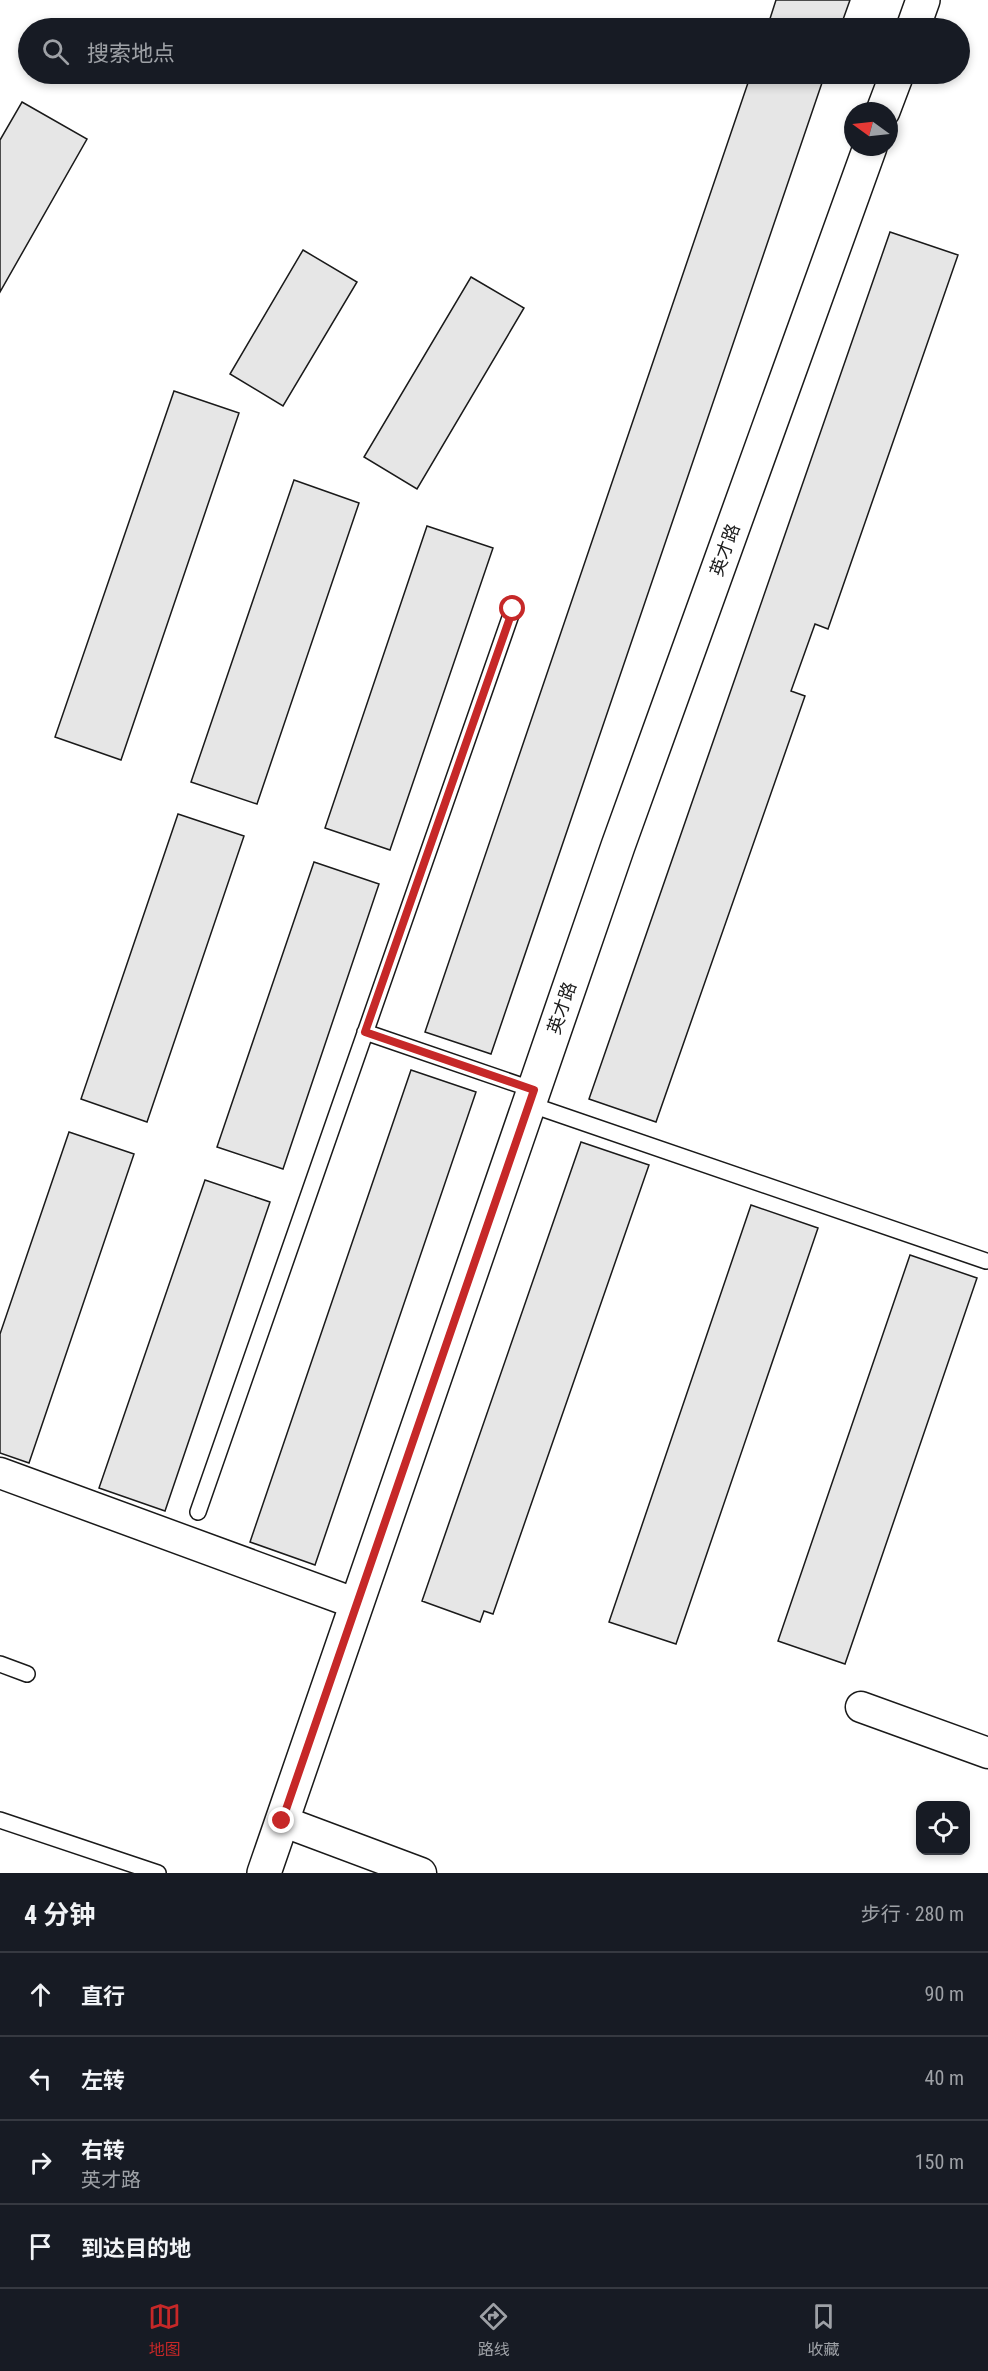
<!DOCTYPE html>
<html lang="zh">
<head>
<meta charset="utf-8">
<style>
	:root { --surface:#171b24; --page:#242831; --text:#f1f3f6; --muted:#9ea1a6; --line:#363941; --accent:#c62828 }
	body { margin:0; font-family:"Roboto Condensed","Noto Sans SC",sans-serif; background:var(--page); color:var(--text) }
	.controls { position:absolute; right:18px; bottom:18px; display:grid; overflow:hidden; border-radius:12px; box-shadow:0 3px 9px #0003 }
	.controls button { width:54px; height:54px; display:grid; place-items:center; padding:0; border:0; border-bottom:2px solid var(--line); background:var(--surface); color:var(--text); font:30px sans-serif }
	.compass { position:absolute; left:844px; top:102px; width:54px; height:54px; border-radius:50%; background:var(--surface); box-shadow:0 3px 9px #0003; rotate:285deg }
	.stop { position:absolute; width:18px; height:18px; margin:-14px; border:4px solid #c62828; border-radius:50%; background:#fff }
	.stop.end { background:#c62828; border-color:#fff; box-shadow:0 2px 6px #0008 }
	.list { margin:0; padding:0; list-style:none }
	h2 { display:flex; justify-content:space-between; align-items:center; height:78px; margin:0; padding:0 24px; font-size:26px }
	h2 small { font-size:20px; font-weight:400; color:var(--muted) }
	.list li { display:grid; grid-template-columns:39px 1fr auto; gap:18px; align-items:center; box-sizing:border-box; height:84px; padding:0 24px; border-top:2px solid var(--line) }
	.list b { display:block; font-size:22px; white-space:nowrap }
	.list p { margin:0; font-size:20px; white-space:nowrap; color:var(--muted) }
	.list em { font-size:20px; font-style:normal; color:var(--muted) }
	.icon { flex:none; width:33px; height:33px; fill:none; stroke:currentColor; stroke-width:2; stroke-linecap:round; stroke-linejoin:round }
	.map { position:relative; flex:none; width:988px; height:1873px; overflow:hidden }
	.search { position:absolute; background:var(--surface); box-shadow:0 3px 9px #0003; left:18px; right:18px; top:18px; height:66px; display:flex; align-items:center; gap:15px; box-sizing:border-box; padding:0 21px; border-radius:33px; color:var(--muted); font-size:22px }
	.sheet { height:414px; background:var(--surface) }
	nav { display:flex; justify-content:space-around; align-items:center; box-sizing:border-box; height:84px; border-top:2px solid var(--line); background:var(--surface); font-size:16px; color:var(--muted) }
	nav a { display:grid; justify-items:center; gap:3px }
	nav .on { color:var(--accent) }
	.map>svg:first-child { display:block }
</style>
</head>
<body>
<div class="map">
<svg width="988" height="1873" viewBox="0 0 988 1873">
	<rect width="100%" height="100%" fill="#fff"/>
	<path fill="#e6e6e6" stroke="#1a1a1a" stroke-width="1.5" d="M776,0H850L840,28H767Z
		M751,74H825L491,1054L425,1032Z
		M22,102L87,139L0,292V140Z
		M890,232L958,255L828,629L815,624L791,691L805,696L656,1122L589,1099Z
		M303,250L357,282L283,406L230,374Z
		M471,277L524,308L417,489L364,457Z
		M174,391L239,413L121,760L55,737Z
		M294,480L359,503L257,804L191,782Z
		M427,526L493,548L390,850L325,828Z
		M178,814L244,836L147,1122L81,1099Z
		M314,862L379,884L283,1169L217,1147Z
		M411,1070L476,1092L315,1565L250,1542Z
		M69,1132L134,1154L29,1463L0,1453V1334Z
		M581,1142L649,1165L493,1614L484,1611L480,1622L422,1601Z
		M205,1180L270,1202L165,1511L99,1488Z
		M751,1205L818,1228L676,1644L609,1622Z
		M910,1255L977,1278L845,1664L778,1641Z"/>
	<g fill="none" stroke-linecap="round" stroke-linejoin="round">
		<g stroke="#1a1a1a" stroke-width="18">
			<path id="service" d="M365,1032L534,1090
				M529,1104L986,1261
				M198,1512L513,609
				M0,1664L27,1674
				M0,1820L158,1873"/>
		</g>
		<g stroke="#1a1a1a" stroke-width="33">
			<path id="minor" d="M0,1473L357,1604
				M861,1707L988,1753
				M282,1821L421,1873"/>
		</g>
		<g stroke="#1a1a1a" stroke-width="36">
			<path id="tertiary" d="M913,28L923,0
				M883,111L897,74
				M264,1873L618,846L870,147"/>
		</g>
		<use href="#service" stroke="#fff" stroke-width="15"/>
		<use href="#minor" stroke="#fff" stroke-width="30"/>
		<use href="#tertiary" stroke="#fff" stroke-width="33"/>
	</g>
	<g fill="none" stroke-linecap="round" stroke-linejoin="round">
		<path stroke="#c62828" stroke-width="8" d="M282,1821L534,1090L365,1032L513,609"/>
	</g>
	<g text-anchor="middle" stroke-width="4.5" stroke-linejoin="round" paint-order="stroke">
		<g font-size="18" fill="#1a1a1a" stroke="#fff">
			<text transform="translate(725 550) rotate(-70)" y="6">英才路</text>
			<text transform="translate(562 1008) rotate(-71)" y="6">英才路</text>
		</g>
	</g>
</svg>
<div class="controls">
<button><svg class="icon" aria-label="locate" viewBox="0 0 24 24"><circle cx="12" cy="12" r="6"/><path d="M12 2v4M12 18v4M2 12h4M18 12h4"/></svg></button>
</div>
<svg class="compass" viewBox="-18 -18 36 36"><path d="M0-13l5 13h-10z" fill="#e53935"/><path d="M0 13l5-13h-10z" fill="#9ea1a6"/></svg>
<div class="stop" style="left:513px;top:609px"></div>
<div class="stop end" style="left:282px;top:1821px"></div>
<div class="search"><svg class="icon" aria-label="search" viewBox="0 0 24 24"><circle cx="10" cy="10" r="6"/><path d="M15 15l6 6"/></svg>搜索地点</div>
</div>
<section class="sheet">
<h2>4 分钟<small>步行 · 280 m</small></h2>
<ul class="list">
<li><svg class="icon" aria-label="ahead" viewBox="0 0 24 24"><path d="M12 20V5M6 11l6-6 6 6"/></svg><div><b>直行</b></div><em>90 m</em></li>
<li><svg class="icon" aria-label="left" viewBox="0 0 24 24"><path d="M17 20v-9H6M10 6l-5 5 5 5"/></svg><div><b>左转</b></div><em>40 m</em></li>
<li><svg class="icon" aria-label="right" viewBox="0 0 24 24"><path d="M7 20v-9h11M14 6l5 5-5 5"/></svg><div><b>右转</b><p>英才路</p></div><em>150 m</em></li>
<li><svg class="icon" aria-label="arrive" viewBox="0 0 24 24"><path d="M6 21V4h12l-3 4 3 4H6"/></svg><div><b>到达目的地</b></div></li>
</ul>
</section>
<nav>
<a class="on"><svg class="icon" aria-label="map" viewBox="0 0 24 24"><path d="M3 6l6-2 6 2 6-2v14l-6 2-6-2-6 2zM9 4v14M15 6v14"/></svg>地图</a>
<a><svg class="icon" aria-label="directions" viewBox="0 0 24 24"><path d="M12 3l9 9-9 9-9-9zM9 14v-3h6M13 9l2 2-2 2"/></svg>路线</a>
<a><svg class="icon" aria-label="saved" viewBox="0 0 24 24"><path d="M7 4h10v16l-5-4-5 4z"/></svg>收藏</a>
</nav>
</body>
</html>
